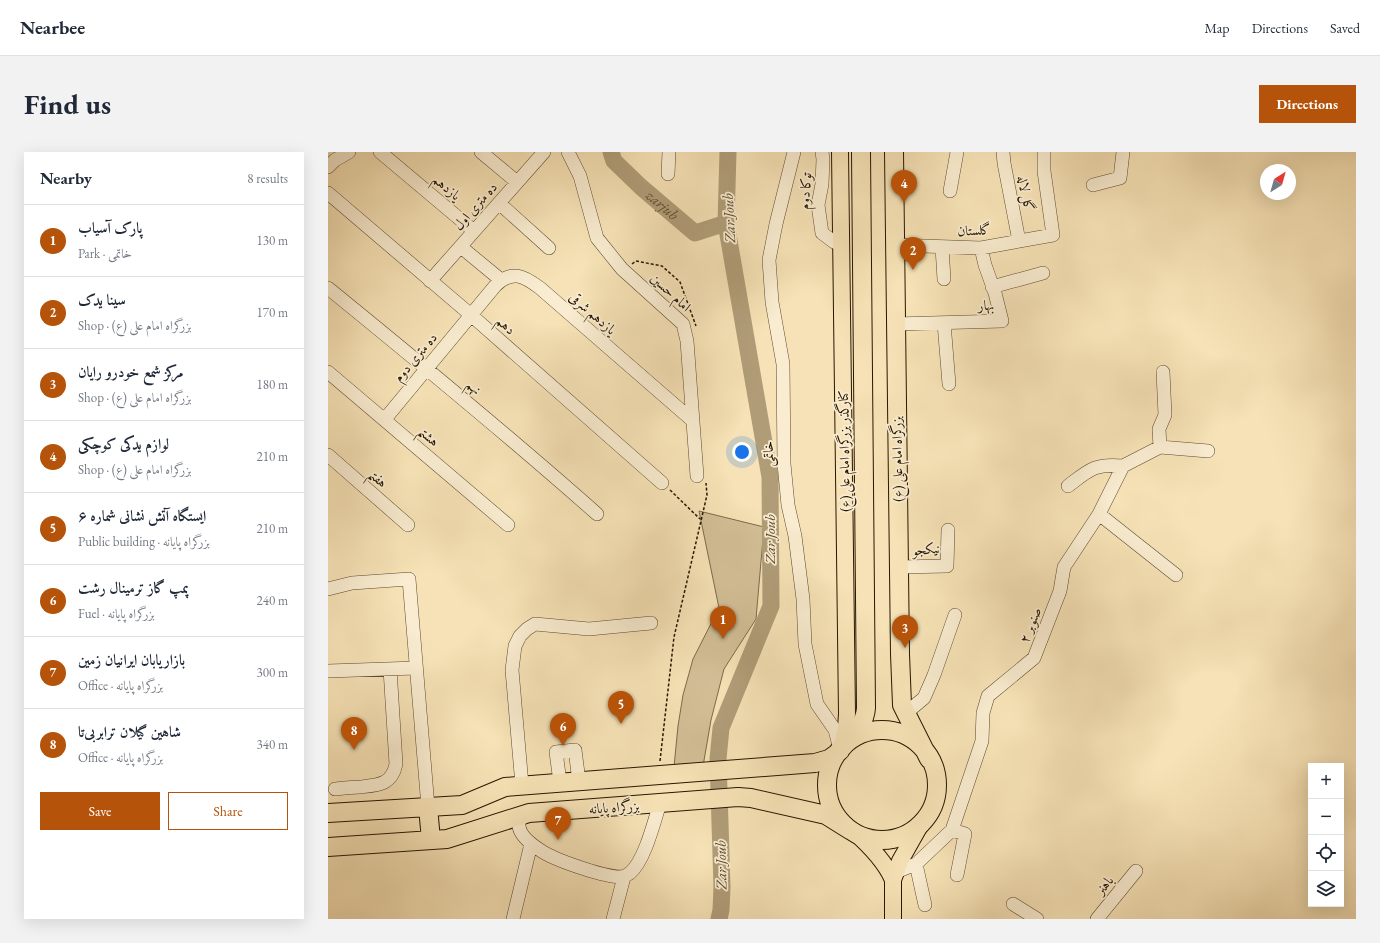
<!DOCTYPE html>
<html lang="en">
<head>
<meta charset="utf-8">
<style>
	:root { --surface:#fff; --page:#f2f2f3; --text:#1f2937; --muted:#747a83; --line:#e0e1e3; --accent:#b45309 }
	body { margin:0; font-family:"EB Garamond",Amiri,serif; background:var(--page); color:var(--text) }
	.controls { position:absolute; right:12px; bottom:12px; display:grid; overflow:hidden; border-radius:0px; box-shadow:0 4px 16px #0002 }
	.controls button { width:36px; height:36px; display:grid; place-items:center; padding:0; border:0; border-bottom:1px solid var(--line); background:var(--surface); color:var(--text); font:20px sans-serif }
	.compass { position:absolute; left:932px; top:12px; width:36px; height:36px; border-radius:50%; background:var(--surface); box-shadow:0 4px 16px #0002; rotate:37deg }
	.you { position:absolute; left:414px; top:300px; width:14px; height:14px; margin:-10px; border:3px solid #fff; border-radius:50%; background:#1a73e8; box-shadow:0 0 0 6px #1a73e833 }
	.badge { display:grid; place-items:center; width:26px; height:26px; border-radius:50%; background:var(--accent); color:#fff; font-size:13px; font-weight:700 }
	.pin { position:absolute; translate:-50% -33px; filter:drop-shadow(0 1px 2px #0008) }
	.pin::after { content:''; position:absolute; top:21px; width:14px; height:12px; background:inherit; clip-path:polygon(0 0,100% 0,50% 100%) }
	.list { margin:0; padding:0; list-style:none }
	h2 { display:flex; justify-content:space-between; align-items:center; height:52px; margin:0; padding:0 16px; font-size:17px }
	h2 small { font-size:13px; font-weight:400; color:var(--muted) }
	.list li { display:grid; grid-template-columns:26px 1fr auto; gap:12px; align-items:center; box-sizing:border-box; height:72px; padding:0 16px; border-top:1px solid var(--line) }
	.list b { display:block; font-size:15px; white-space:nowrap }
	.list p { margin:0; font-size:13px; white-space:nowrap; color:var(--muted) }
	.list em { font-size:13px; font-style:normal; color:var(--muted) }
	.actions { display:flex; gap:8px; padding:12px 16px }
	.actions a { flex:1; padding:9px 0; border:1px solid var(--accent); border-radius:0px; text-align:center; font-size:14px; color:var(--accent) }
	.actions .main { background:var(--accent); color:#fff }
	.icon { flex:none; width:22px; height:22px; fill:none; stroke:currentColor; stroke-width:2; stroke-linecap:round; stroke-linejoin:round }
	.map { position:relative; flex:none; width:1028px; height:767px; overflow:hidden; border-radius:0px }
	header { display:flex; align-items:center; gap:24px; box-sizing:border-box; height:56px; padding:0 20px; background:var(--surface); border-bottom:1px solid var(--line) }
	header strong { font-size:19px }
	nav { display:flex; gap:22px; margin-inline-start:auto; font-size:14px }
	.intro { display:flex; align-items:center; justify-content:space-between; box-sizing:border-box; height:96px; padding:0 24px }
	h1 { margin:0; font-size:28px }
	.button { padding:10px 18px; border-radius:0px; background:var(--accent); color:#fff; font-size:14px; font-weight:700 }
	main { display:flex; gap:24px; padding:0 24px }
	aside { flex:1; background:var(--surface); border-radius:0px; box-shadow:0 4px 16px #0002 }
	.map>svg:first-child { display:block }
</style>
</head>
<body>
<header>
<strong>Nearbee</strong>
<nav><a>Map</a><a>Directions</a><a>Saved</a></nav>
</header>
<div class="intro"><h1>Find us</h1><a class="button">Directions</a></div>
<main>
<aside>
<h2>Nearby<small>8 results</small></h2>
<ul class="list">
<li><span class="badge">1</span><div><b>پارک آسیاب</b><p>Park · خاتمی</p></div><em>130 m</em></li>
<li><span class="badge">2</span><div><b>سینا یدک</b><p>Shop · بزرگراه امام علی (ع)</p></div><em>170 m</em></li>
<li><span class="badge">3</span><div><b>مرکز شمع خودرو رایان</b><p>Shop · بزرگراه امام علی (ع)</p></div><em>180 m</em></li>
<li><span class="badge">4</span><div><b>لوازم یدکی کوچکی</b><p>Shop · بزرگراه امام علی (ع)</p></div><em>210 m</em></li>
<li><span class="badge">5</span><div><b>ایستگاه آتش نشانی شماره ۶</b><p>Public building · بزرگراه پایانه</p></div><em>210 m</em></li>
<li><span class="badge">6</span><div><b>پمپ گاز ترمینال رشت</b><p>Fuel · بزرگراه پایانه</p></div><em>240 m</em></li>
<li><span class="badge">7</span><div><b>بازاریابان ایرانیان زمین</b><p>Office · بزرگراه پایانه</p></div><em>300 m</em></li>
<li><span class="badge">8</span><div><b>شاهین گیلان ترابربی‌تا</b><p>Office · بزرگراه پایانه</p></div><em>340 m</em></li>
</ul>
<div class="actions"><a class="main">Save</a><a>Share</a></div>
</aside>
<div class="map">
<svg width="1028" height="767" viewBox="0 0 1028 767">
	<rect width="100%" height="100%" fill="#f6e2b6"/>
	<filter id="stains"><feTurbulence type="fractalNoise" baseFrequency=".005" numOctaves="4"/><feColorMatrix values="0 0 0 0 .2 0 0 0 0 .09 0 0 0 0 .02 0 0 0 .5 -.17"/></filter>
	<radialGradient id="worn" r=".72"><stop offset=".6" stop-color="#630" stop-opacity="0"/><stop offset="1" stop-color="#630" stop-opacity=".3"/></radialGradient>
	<path fill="#d3bf97" stroke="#7d6a4c" d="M371,359L436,375L428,467L396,517L383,568L374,620L346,615L350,574L355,543L365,507L391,456Z"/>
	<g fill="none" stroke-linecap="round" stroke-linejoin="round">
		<g stroke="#b09d78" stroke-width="17">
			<path id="s1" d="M283,0L286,9L313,35L367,81L398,71"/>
			<path d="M391,767L393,758L394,735L390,607L393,576L443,454L442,325L398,71L400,0"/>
		</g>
		<g stroke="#5b492e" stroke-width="14">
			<path id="minor" d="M52,0L146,79
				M153,0L189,30
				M240,0L252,24L269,86L294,117L355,172L359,189L369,324
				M466,0L448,72L441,108L444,150L455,212L456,312L460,353L467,384L475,447L477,492L489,552L507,578L512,597
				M494,0L495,7L494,32L490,53L494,81L506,90L513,92
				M675,0L676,11L691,89
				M0,15L7,8L21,0
				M340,22L341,0
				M765,33L792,26L795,0
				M622,39L629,0
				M0,41L143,163L334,331
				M171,51L221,96
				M567,93L653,96L725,83L716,19V0
				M133,95L173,128
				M614,95L616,127
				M102,129L216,0
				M664,135L715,121
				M0,136C91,210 181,284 269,362
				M616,171L621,232
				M568,172L674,169L667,141L657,113L653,96
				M0,220L180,373
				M57,267L167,134C184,117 196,124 212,136L364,268
				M832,295L831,277L837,263L835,220
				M0,303L80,373
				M740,334C761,318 767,311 795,314
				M771,362L848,423
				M571,415L619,414L620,378
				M0,437L24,431L81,427L100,655
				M0,519L88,516
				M578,561L596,546L606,523L627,463
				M232,630L228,600L247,598L251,629
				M194,633L184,518L187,494L192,484L199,477L207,472L261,477L323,471
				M7,637C16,636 24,635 32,635C50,633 64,633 68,612L62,517
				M194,663C193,667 190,671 191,674C192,685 207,695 215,700C228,708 285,729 297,724C299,723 300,722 302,721C317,708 326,670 332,651
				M624,678L637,682L629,723
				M588,712L597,753
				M568,720L588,712L624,678L654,589L655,561L660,544L706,506L732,439L736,415L771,362L795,314L832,295L880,299
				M685,752L709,767
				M185,767L203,692
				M285,767L296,725
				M769,767L808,719"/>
		</g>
		<g stroke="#271600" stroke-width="18">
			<path id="major" d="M512,0L519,562L518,576L513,597
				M525,679C541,693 557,709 565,728L572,709L594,670
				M565,728V767"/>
		</g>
		<g stroke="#271600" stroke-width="20">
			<path id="highway" d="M566,0L572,502L574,553L601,607
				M499 633a55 55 0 1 1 110 0a55 55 0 1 1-110 0Z
				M513,597C524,584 537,573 538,556L533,0
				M100,655L103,688
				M0,661L134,653L177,635L487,611L501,607L512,599
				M0,695L119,687L201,661L410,645L423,646L498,663L522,678"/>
		</g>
		<path stroke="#271600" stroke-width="1.5" stroke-dasharray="3 2" stroke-linecap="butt" d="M304,112L308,109L334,114L352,130L368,174
			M342,338L372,367
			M332,609L346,485L379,343L378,331"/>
		<use href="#minor" stroke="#f9ecd0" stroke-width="13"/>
		<use href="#major" stroke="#f6e2b6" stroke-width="16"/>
		<use href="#highway" stroke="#f6e2b6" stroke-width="18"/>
	</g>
	<g text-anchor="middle" stroke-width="3.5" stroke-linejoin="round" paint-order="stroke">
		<g font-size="14" fill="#271600" stroke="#f9ecd0">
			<text transform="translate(119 35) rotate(40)" y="5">یازدهم</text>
			<text transform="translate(477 39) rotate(-86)" y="5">توکا دوم</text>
			<text transform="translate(698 41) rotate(78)" y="5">گل لاله</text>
			<text transform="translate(147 54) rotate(-49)" y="5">ده متری اول</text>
			<text transform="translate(646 78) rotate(-3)" y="5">گلستان</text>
			<text transform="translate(343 140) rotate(43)" y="5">امام حسین</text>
			<text transform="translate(658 153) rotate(-2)" y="5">بهار</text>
			<text transform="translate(265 161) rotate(41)" y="5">یازدهم شرقی</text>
			<text transform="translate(178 173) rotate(41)" y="5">دهم</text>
			<text transform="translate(87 205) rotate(-50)" y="5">ده متری دوم</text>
			<text transform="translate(146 235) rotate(40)" y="5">نهم</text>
			<text transform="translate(101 284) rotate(41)" y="5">هشتم</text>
			<text transform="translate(516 299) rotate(-91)" y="5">کنارگذر بزرگراه امام علی (ع)</text>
			<text transform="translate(440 302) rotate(-92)" y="5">خاتمی</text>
			<text transform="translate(569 307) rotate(-91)" y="5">بزرگراه امام علی (ع)</text>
			<text transform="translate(50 326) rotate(41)" y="5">هفتم</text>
			<text transform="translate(598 397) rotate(-6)" y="5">نیکجو</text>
			<text transform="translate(702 473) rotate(-68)" y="5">صنوبر ۲</text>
			<text transform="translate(286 655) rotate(-4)" y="5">بزرگراه پایانه</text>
			<text transform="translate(776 733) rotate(-51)" y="5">باهنر</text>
		</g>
		<g font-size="15" font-style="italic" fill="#5e4c30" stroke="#f9ecd0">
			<text dy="5" stroke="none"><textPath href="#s1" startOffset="75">zarjub</textPath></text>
			<text transform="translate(401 66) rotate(-93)" y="5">Zar Joub</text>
			<text transform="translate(442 387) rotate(-90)" y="5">Zar Joub</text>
			<text transform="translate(393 713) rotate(-91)" y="5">Zar Joub</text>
		</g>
	</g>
	<rect width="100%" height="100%" filter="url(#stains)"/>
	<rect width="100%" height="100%" fill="url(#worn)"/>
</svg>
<div class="controls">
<button>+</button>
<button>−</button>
<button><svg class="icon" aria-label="locate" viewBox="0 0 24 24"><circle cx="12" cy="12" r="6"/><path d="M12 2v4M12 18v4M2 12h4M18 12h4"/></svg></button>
<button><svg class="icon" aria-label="layers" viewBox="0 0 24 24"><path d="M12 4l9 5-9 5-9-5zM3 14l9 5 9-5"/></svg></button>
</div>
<svg class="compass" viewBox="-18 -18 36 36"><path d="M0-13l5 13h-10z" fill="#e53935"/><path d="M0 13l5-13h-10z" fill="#747a83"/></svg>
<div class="you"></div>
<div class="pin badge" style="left:395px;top:487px">1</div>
<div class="pin badge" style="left:585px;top:118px">2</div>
<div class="pin badge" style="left:577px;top:496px">3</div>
<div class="pin badge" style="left:576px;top:51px">4</div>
<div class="pin badge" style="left:293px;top:572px">5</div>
<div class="pin badge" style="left:235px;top:594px">6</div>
<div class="pin badge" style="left:230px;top:688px">7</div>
<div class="pin badge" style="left:26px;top:598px">8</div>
</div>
</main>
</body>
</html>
